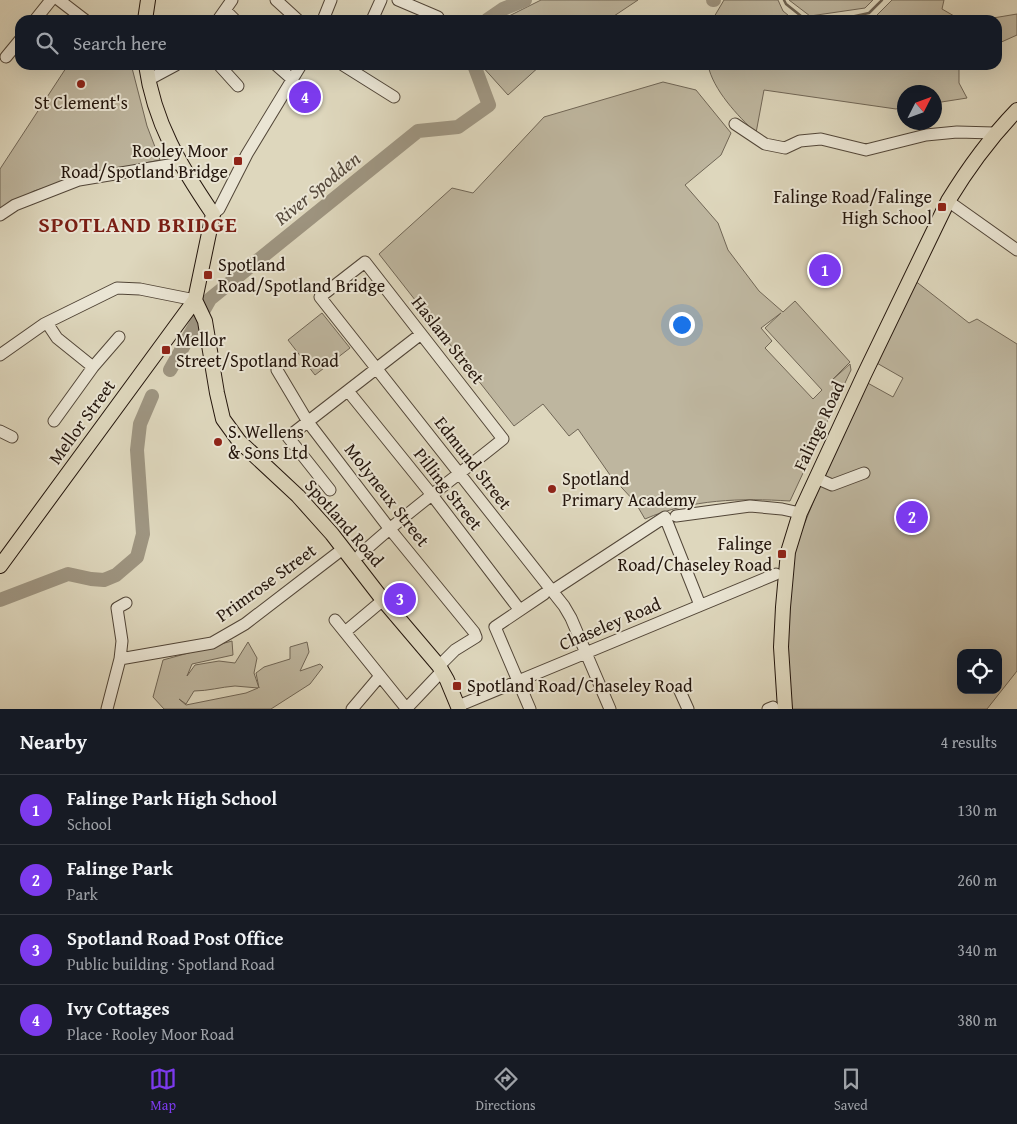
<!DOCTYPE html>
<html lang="en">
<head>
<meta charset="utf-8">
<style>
	:root { --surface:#171b24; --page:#242831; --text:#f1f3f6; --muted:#9ea1a6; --line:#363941; --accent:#7c3aed }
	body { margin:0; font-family:"Gentium Book Plus",serif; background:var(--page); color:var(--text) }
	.controls { position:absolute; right:15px; bottom:15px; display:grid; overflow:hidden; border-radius:10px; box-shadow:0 5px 20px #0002 }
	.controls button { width:45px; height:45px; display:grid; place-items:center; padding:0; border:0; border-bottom:1px solid var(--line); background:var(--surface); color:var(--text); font:25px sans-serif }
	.compass { position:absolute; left:897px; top:85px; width:45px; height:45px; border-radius:50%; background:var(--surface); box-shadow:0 5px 20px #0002; rotate:48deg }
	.you { position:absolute; left:681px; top:324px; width:18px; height:18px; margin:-12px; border:4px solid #fff; border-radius:50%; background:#1a73e8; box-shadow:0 0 0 8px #1a73e833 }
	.badge { display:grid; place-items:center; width:32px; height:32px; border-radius:50%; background:var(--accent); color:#fff; font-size:16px; font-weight:700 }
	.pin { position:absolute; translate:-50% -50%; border:2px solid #fff; box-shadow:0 1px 5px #0006 }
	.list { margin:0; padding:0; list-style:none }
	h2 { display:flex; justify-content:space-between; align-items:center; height:65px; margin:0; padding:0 20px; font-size:21px }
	h2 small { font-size:16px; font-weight:400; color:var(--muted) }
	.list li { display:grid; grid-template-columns:32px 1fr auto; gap:15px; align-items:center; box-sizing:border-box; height:70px; padding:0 20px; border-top:1px solid var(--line) }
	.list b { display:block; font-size:19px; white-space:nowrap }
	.list p { margin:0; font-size:16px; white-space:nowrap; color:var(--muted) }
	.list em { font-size:16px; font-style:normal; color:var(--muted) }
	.icon { flex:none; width:28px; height:28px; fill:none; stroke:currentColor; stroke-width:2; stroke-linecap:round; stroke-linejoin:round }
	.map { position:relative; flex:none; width:1017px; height:709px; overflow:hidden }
	.search { position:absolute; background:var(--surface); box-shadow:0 5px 20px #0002; left:15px; right:15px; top:15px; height:55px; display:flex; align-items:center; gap:12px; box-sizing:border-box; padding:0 18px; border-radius:15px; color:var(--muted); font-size:19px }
	.sheet { height:345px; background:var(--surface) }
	nav { display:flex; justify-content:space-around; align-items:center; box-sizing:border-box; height:70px; border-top:1px solid var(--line); background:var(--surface); font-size:14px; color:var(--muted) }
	nav a { display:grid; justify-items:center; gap:2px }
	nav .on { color:var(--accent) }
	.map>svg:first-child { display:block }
</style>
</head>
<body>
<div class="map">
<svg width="1017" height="709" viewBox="0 0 1017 709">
	<rect width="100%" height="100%" fill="#ded7bd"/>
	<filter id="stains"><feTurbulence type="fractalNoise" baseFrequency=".004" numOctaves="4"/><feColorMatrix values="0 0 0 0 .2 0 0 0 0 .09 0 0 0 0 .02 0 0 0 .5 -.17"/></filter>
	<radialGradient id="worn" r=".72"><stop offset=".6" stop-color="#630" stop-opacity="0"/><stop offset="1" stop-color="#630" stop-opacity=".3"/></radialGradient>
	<path fill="#beb69f" stroke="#706656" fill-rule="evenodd" d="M541,0H638L608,20H501Z
		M724,0H778L783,11L794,20H699V18L714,17Z
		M789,0H873L865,8L810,16Z
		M892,0H944L942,9L961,20H863L874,18Z
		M1017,14V35L997,44V20H981Z
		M68,65H128L132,68L147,126L160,160L81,176L34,191L0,209V169Z
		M481,65H541L508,95Z
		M708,65H959V83L967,98L935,103L934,92H904V107L896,109L764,90L756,133C738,116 713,90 708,65Z
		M663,82L696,90L731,133L721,155L685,185L718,223L728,250L759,291L783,312L795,301L850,362L830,382L850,364L851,370L790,501C741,498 691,499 645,519L635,502L610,475L578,429L569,436L543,404L514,426L379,254L452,188L473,193L544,117ZM781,313L765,328L822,390L813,399L765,348L772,341L761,328Z
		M914,280L969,323L977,319L1017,344V671L987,709H792L786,652L792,555L846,420L864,381L893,397L903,378L875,362ZM961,653H998V690H961Z
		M322,313L350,348L315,375L288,340Z
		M232,641L233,655L192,664L187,676L195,665L219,661L235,663L248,642L257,658L254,673L259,688L256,673L264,667L290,659V647L307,642L309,652L300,671L320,664L323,667L310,684L271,709H164L153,697L163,660ZM235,686L258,688L246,693L186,705L179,699L186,704L194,691C208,691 221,687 235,686Z"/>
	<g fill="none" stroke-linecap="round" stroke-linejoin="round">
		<path stroke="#6d6252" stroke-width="2.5" d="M784,0L786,4L806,20
			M837,20L869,13L882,0"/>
		<path stroke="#9e9581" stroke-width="14" d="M713,0H714
			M487,20L503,9L525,0
			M170,370L210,299L418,131L458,127L489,105L474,65
			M0,600L68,574L91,579L104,580L116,575L137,557L143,534L137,450L140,424L152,396"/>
		<g stroke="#524638" stroke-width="13">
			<path id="minor" d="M59,0L85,20
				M276,0L298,20
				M398,0L438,17
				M225,10L235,20
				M35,20L51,0
				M218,20L232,0
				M323,20L331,0
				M372,20L381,0
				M6,57L20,40
				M219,65L238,86
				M276,65L293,80
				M343,65L394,97
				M148,80L176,65
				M735,124L765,144L785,148L800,141L821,139L866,150L926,135L957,132L994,133
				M948,201L1017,250
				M213,214L219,209L247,154L301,65
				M0,215L15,205L79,180L181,163
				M47,323L57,338L93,367
				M0,355L44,324L117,288L140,289L195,300
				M277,370L308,422L389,528L474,632L476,637L455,650L439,666
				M348,391L432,495L519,609
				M54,421L93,367L119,337
				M0,431L12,437
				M816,478L832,485L864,473
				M330,490L288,437L421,334
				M676,516L750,506L782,509L800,513
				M360,555C405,513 455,478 503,439L365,262L320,297L564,606L571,618L610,709
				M552,591L665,517L700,605
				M335,620L406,708
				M345,632L383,600
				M120,659L212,643L245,624L344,548
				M679,689L688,709
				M458,706L776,574
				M107,709L120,659L122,641L117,608L126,603
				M352,709L380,676
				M406,709L442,671
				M530,709L495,627L544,594
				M768,709L773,707"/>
		</g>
		<g stroke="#23150c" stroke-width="16">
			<path id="major" d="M145,20L148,0
				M146,65C154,123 181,167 213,214L195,300L205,321L217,393L223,419L239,441L298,496L332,534L383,600L439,666L447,680L459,709
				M0,566L195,300
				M785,709L781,647L783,607L788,552L800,513L864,375L948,201C968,168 990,138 1017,110"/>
		</g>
		<use href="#minor" stroke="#eae5d4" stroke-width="11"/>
		<use href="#major" stroke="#ded7bd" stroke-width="14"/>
	</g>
	<g fill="#8f2418" stroke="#eae5d4" stroke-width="2">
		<circle cx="81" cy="84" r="5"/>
		<rect x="233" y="156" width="10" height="10" rx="2.5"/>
		<rect x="937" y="202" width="10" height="10" rx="2.5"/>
		<rect x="203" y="270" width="10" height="10" rx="2.5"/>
		<rect x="161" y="345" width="10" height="10" rx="2.5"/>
		<circle cx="218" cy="442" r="5"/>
		<circle cx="552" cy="489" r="5"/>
		<rect x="777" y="549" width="10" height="10" rx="2.5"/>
		<rect x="452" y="681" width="10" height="10" rx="2.5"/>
	</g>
	<g text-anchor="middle" stroke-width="4" stroke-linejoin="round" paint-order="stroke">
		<g font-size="18" fill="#23150c" stroke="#eae5d4" text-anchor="start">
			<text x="81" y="109" text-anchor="middle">St Clement's</text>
			<text x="228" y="157" text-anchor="end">Rooley Moor<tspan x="228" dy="21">Road/Spotland Bridge</tspan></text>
			<text x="932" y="203" text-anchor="end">Falinge Road/Falinge<tspan x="932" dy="21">High School</tspan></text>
			<text x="218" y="271">Spotland<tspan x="218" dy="21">Road/Spotland Bridge</tspan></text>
			<text x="176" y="346">Mellor<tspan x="176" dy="21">Street/Spotland Road</tspan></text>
			<text x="228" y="438">S. Wellens<tspan x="228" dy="21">&amp; Sons Ltd</tspan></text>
			<text x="562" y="485">Spotland<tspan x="562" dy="21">Primary Academy</tspan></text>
			<text x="772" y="550" text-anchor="end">Falinge<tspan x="772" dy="21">Road/Chaseley Road</tspan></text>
			<text x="467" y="692">Spotland Road/Chaseley Road</text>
		</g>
		<g font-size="18" fill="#23150c" stroke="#eae5d4">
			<text transform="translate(448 340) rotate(52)" y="6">Haslam Street</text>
			<text transform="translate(82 422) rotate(-54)" y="6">Mellor Street</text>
			<text transform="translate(819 426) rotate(-65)" y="6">Falinge Road</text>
			<text transform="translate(473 463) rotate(52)" y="6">Edmund Street</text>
			<text transform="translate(448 489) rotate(52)" y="6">Pilling Street</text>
			<text transform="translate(387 495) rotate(52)" y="6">Molyneux Street</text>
			<text transform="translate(344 523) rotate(49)" y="6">Spotland Road</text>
			<text transform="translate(266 583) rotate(-36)" y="6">Primrose Street</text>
			<text transform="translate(610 624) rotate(-23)" y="6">Chaseley Road</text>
		</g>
		<g font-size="19" font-style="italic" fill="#54483b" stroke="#eae5d4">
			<text transform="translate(317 188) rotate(-39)" y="7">River Spodden</text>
		</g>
		<g font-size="22" font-weight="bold" letter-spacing="1" fill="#7a1f14" stroke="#eae5d4">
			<text x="138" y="232">SPOTLAND BRIDGE</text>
		</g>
	</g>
	<rect width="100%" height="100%" filter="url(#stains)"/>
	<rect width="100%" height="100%" fill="url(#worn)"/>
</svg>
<div class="controls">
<button><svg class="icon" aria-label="locate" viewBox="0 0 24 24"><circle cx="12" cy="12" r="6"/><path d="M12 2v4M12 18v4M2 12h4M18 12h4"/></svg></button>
</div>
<svg class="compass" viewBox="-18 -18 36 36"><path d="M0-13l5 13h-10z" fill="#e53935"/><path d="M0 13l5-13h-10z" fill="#9ea1a6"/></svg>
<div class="you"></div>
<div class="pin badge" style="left:825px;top:270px">1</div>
<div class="pin badge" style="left:912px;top:517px">2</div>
<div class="pin badge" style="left:400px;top:599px">3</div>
<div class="pin badge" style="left:305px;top:97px">4</div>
<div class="search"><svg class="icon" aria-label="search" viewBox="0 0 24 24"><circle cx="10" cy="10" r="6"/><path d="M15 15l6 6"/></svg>Search here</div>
</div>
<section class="sheet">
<h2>Nearby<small>4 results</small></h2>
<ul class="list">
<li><span class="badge">1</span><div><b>Falinge Park High School</b><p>School</p></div><em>130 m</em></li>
<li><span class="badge">2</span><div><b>Falinge Park</b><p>Park</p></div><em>260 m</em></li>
<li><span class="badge">3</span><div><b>Spotland Road Post Office</b><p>Public building · Spotland Road</p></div><em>340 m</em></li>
<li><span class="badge">4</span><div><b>Ivy Cottages</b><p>Place · Rooley Moor Road</p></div><em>380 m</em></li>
</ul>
</section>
<nav>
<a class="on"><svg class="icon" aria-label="map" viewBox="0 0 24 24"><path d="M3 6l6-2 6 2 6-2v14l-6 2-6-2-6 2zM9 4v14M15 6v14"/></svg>Map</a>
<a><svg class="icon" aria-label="directions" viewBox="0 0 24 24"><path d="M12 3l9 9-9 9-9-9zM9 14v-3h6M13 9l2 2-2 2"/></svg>Directions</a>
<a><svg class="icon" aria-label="saved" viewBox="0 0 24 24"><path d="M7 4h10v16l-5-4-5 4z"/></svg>Saved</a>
</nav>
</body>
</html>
